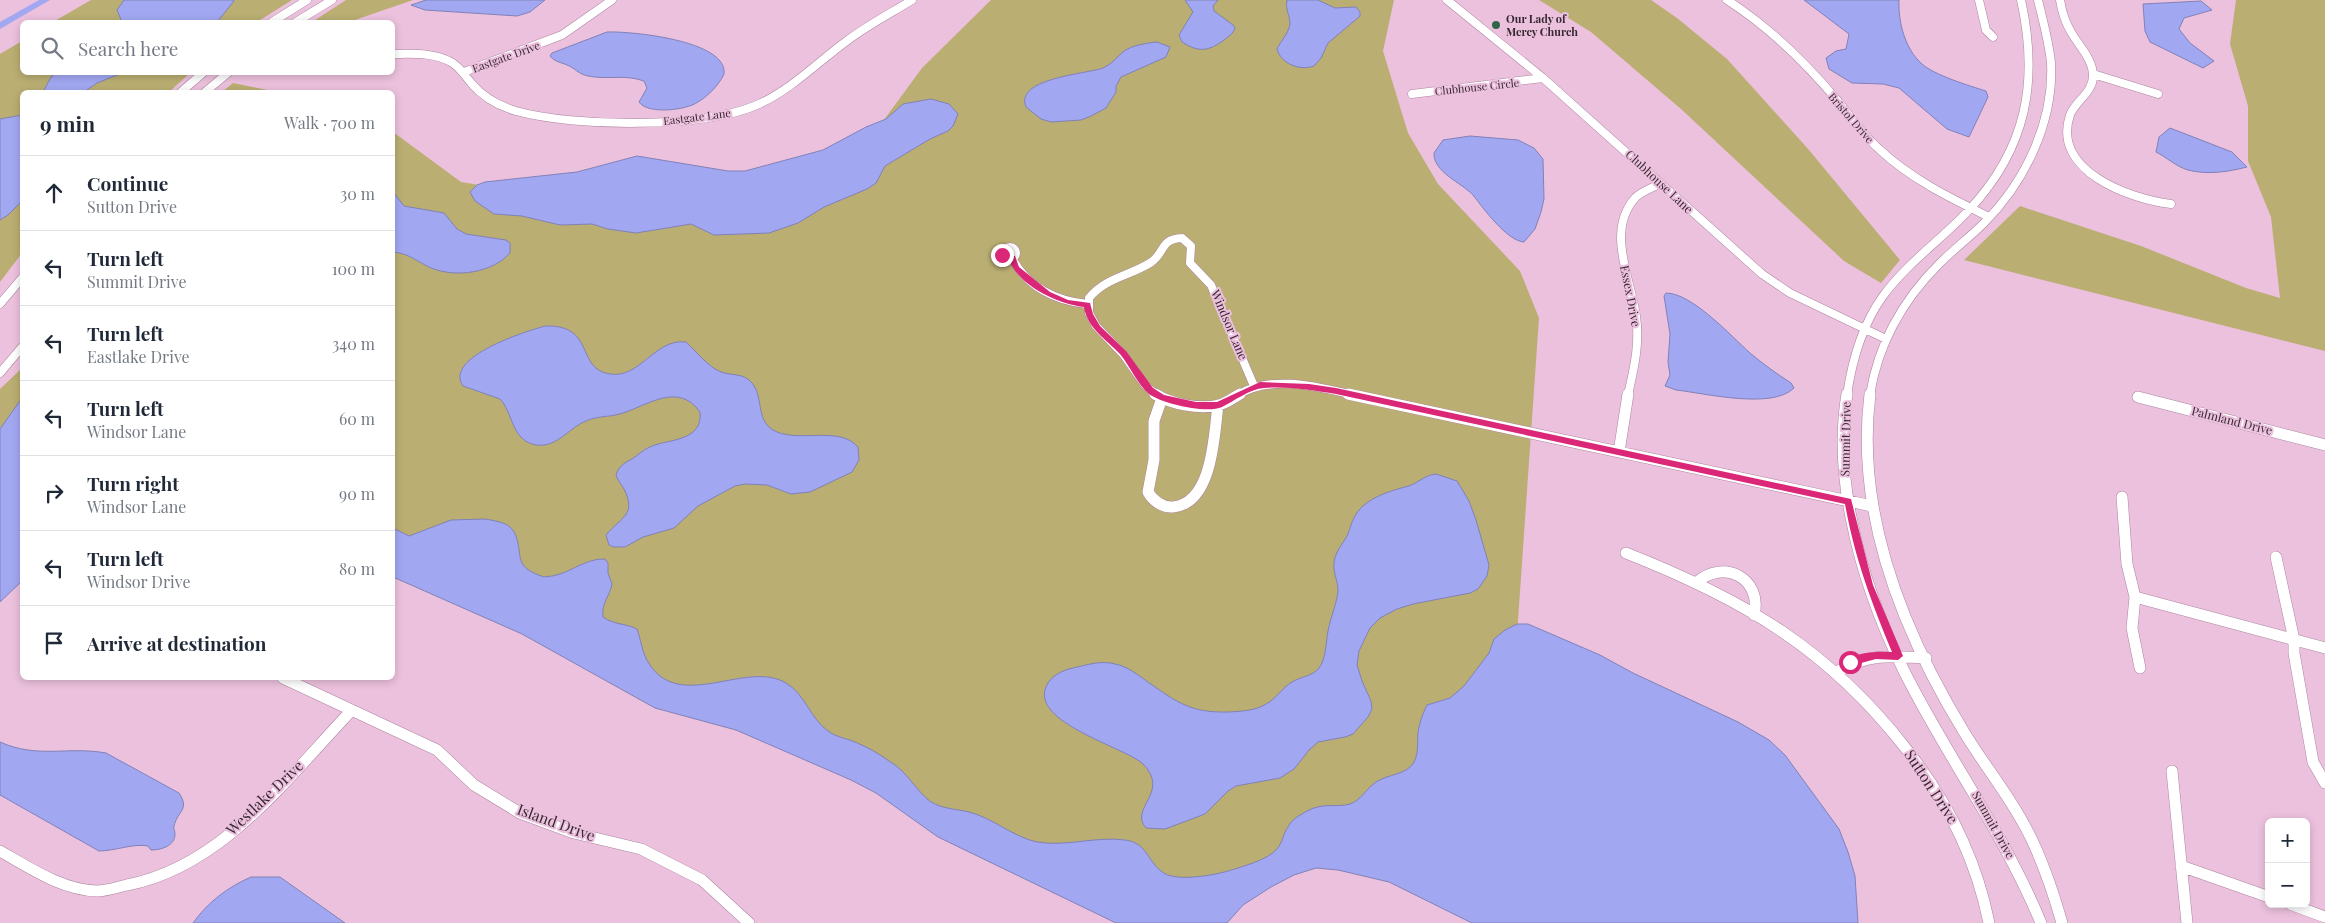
<!DOCTYPE html>
<html lang="en">
<head>
<meta charset="utf-8">
<style>
	:root { --surface:#fff; --page:#f6f6f7; --text:#1f2937; --muted:#747a83; --line:#e0e1e3 }
	body { margin:0; font-family:"Playfair Display",serif; background:var(--page); color:var(--text) }
	.controls { position:absolute; right:15px; bottom:15px; display:grid; overflow:hidden; border-radius:8px; box-shadow:0 2px 8px #0003 }
	.controls button { width:45px; height:45px; display:grid; place-items:center; padding:0; border:0; border-bottom:1px solid var(--line); background:var(--surface); color:var(--text); font:25px sans-serif }
	.stop { position:absolute; width:15px; height:15px; margin:-11px; border:4px solid #db2777; border-radius:50%; background:#fff }
	.stop.end { background:#db2777; border-color:#fff; box-shadow:0 1px 5px #0008 }
	.list { margin:0; padding:0; list-style:none }
	h2 { display:flex; justify-content:space-between; align-items:center; height:65px; margin:0; padding:0 20px; font-size:21px }
	h2 small { font-size:16px; font-weight:400; color:var(--muted) }
	.list li { display:grid; grid-template-columns:32px 1fr auto; gap:15px; align-items:center; box-sizing:border-box; height:75px; padding:0 20px; border-top:1px solid var(--line) }
	.list b { display:block; font-size:19px; white-space:nowrap }
	.list p { margin:0; font-size:16px; white-space:nowrap; color:var(--muted) }
	.list em { font-size:16px; font-style:normal; color:var(--muted) }
	.icon { flex:none; width:28px; height:28px; fill:none; stroke:currentColor; stroke-width:2; stroke-linecap:round; stroke-linejoin:round }
	.map { position:relative; flex:none; width:2325px; height:923px; overflow:hidden }
	.search { position:absolute; background:var(--surface); box-shadow:0 2px 8px #0003; left:20px; top:20px; width:375px; height:55px; display:flex; align-items:center; gap:12px; box-sizing:border-box; padding:0 18px; border-radius:8px; color:var(--muted); font-size:19px }
	.panel { position:absolute; background:var(--surface); box-shadow:0 2px 8px #0003; left:20px; top:90px; width:375px; height:590px; border-radius:8px }
	.map>svg:first-child { display:block }
</style>
</head>
<body>
<div class="map">
<svg width="2325" height="923" viewBox="0 0 2325 923">
	<rect width="100%" height="100%" fill="#ecc1dd"/>
	<path fill="#baae72" d="M91,0H292L257,22H53Z
		M346,0H413L349,22H312Z
		M991,0H1394L1383,51L1408,133L1438,184L1520,271L1539,318L1514,678L1469,751L1188,898L1122,897L393,562V132L461,182L666,215L870,139L922,68Z
		M1539,0H1651L1677,18L1727,59L1809,150L1900,260L1881,283L1844,261L1681,109L1591,32Z
		M2236,0H2325V351L1964,260L2020,206L2141,246L2246,288L2280,298L2271,217L2248,161V106L2230,44Z
		M22,41V72L190,73L169,92H22V253L0,282V54Z
		M233,83L277,92H222Z
		M22,368V551L0,570V389Z"/>
	<path fill="#a1a8f1" stroke="#8181b8" d="M124,0H233L234,1L217,22H122L117,10Z
		M426,0H545L530,12L517,16L425,10L411,5Z
		M1185,0H1218L1213,6L1214,11L1233,25L1235,28C1233,34 1229,36 1224,40C1209,51 1199,53 1182,42L1179,35L1193,12Z
		M1287,0H1318L1335,8L1356,7L1360,12V16L1328,43L1321,58L1314,66C1300,71 1281,64 1277,49C1281,40 1288,35 1290,24C1290,16 1285,9 1287,0Z
		M1804,0H1899C1898,22 1905,49 1922,64C1934,75 1970,86 1986,91L1988,97L1969,137L1947,129L1899,88L1883,84L1852,83L1829,69L1826,58L1836,51L1846,49L1849,34Z
		M2201,1L2212,10L2184,18L2179,29L2190,43L2214,61L2203,68L2150,42L2145,31L2143,4Z
		M607,32C629,31 728,40 724,74C719,85 708,96 698,102C687,110 648,115 639,102L647,88L644,81C625,74 607,80 588,76C578,74 575,68 567,65C560,62 555,62 550,56L552,53Z
		M1157,42L1170,47L1166,57L1121,77L1116,86V92L1106,108L1091,116L1081,120L1051,122L1041,119L1026,107C1014,78 1087,74 1103,68C1112,64 1117,57 1124,51C1133,45 1147,43 1157,42Z
		M56,73V72L122,73L97,83L84,92H43L51,77Z
		M931,99L949,104L958,114L953,126L948,131L930,139L885,166L876,183L867,189L824,207L798,223L769,233L714,235L691,224L636,233L608,229L592,224L560,225L522,216L494,214L475,201L470,192L477,185L485,182L577,172L637,156L728,171H745L823,150L866,127L886,119L903,104Z
		M22,115V201L8,215L0,220V119Z
		M2170,128L2232,152L2247,167C2228,172 2207,175 2188,170C2177,167 2166,157 2156,152L2159,137Z
		M1470,136L1518,140L1534,148L1543,159L1544,199L1541,212L1535,229L1524,242C1507,241 1483,208 1473,195C1462,183 1433,172 1434,153L1443,140Z
		M393,192L404,206L444,213L457,229L466,234L506,240L510,243V253C492,273 456,278 431,268C418,262 408,253 393,252Z
		M1666,293C1692,293 1731,336 1750,353C1763,364 1777,374 1791,383L1794,388C1772,410 1704,393 1676,390L1665,386L1670,375L1668,362L1670,334L1664,296Z
		M545,326C596,324 575,369 610,374C640,379 655,338 686,342C696,351 708,367 721,372C733,376 744,373 752,383C765,399 754,422 777,432C801,442 840,426 858,447L859,460L852,472L810,492L791,494L767,485L745,484L735,486L698,506L674,528L643,537L625,547H614L609,545L606,535C621,517 637,515 624,489C621,484 618,481 616,475C619,466 624,463 632,459C638,455 644,449 652,446C670,439 703,441 700,412C678,381 647,406 620,414C609,417 597,416 586,421C568,428 555,451 532,444C511,437 513,413 500,399L463,386C443,357 527,331 545,326Z
		M22,398V581L0,602V429Z
		M1436,474L1457,481L1469,501L1476,520L1489,565L1487,576L1478,589L1470,593L1413,604L1397,609L1380,618L1370,628L1359,651L1357,665L1362,681L1371,701L1372,709L1368,717L1353,734L1345,737L1318,742L1309,750L1294,769L1280,778L1236,786L1228,791L1205,814L1165,829L1146,828C1128,808 1172,792 1142,763C1123,747 1031,722 1046,687C1050,676 1063,670 1073,668C1087,665 1101,660 1115,664C1127,666 1138,675 1148,682C1178,703 1191,713 1229,712C1242,711 1255,711 1266,704C1276,699 1282,688 1292,682C1300,677 1313,676 1319,668C1326,659 1326,642 1328,631C1330,619 1338,600 1338,590C1338,581 1333,573 1334,563C1335,552 1342,545 1347,536C1350,530 1351,523 1354,518C1363,499 1387,492 1405,487C1416,485 1424,475 1436,474Z
		M485,519C509,523 516,526 519,550C520,556 520,561 524,566C528,571 538,575 544,577C569,576 583,558 605,559L608,563V573L612,584C610,596 601,603 603,617C614,625 625,623 637,629C641,640 642,652 648,662C679,714 746,659 786,683C805,694 810,718 828,731C836,737 845,738 855,742C867,747 878,753 889,761C907,771 916,791 931,802C943,809 956,809 969,812C993,818 1013,837 1037,842C1066,847 1096,836 1125,840C1147,843 1147,860 1161,871C1175,884 1221,874 1238,868C1250,864 1268,859 1277,849C1283,842 1283,834 1288,827C1291,820 1300,815 1307,811C1324,802 1335,808 1350,804C1360,801 1367,788 1376,782C1388,774 1407,775 1414,762C1419,752 1417,743 1418,733C1419,724 1423,713 1427,705L1450,698L1464,686L1489,653L1494,639L1505,630L1517,624H1528L1600,655L1633,673L1738,722L1769,740L1785,755L1839,829L1848,852L1855,876L1858,923H1472L1389,882L1338,870L1316,868L1294,875L1271,887L1243,905L1227,923H1116L938,837L876,793L851,780L736,730L655,708L522,634L393,577V528L409,536L451,520Z
		M0,742C38,759 68,746 106,753L179,793C190,810 178,810 174,826C173,829 175,830 175,834C175,846 161,850 151,850L148,846C135,843 114,851 99,851L0,795Z
		M251,877H280L345,923H193C208,902 228,887 251,877Z"/>
	<g fill="none" stroke-linecap="round" stroke-linejoin="round">
		<path fill="#a1a8f1" fill-rule="evenodd" d="M39,0H50L0,29V22Z"/>
		<g stroke="#ac859f" stroke-width="9">
			<path id="street-far1" d="M1447,0L1543,78L1762,274L1790,293L1886,339
				M1727,0C1769,27 1805,62 1837,100C1851,117 1863,135 1879,149C1911,179 1950,198 1989,217
				M1979,0L1986,30L1993,37
				M2060,0C2062,12 2065,22 2071,32C2079,46 2093,59 2093,76C2093,93 2075,101 2070,115C2051,171 2130,199 2171,204
				M272,22L307,0
				M296,22L332,0
				M392,54C412,54 433,52 451,62C460,67 465,76 472,84C483,97 499,106 516,111C573,127 705,129 759,104C792,89 819,61 848,40C868,25 891,13 912,0
				M464,72L562,35L612,0
				M2093,74L2158,94
				M181,92L204,72
				M205,92L229,72
				M1412,94L1543,78
				M1004 253a6 6 0 1 1 12 0a6 6 0 1 1-12 0Z
				M1012,258C1027,287 1056,301 1087,304
				M0,304L22,278
				M0,373L22,347
				M1156,395L1145,385L1123,354L1096,326L1089,313V298C1105,278 1129,276 1150,263C1166,253 1159,239 1182,238L1191,246L1190,263L1211,285L1254,386
				M1238,395C1271,374 1318,387 1354,395
				M1628,395C1634,368 1640,344 1636,316C1631,279 1605,230 1636,197C1641,192 1652,188 1659,184
				M1847,395C1852,361 1862,325 1883,296C1907,263 1941,240 1969,210C2027,148 2039,81 2021,0
				M1870,395C1878,345 1903,300 1939,264C1954,249 1970,237 1984,223C2025,182 2054,122 2051,63C2049,42 2043,21 2038,0"/>
		</g>
		<g stroke="#ac859f" stroke-width="12">
			<path id="street" d="M1155,394C1171,404 1200,410 1219,405C1227,403 1233,398 1240,394
				M1348,394L1872,506
				M1847,394C1840,436 1843,480 1852,522C1862,573 1881,624 1904,671C1947,757 2004,833 2041,923
				M1870,394C1855,513 1903,632 1964,732C1982,762 2005,790 2022,821C2040,852 2052,888 2062,923
				M2138,397L2325,445
				M1162,398L1154,421V460L1148,492C1153,501 1163,508 1173,507C1213,503 1214,435 1218,405
				M1619,452L1628,394
				M2122,497L2127,564L2135,597L2132,628L2140,668
				M1626,553C1743,599 1829,649 1907,750C1948,802 1976,858 1989,923
				M2276,557L2294,640V653L2313,762L2325,783
				M1696,583C1723,558 1763,578 1754,615
				M2135,597L2325,648
				M1837,672C1868,653 1891,656 1926,658
				M283,678L437,750L474,785L520,813L574,833L641,849L702,880L749,923
				M2172,771L2187,923
				M0,851C30,868 62,890 97,891C107,891 118,887 127,885C222,867 288,777 351,711
				M2181,866L2269,897
				M2290,904L2325,917"/>
		</g>
		<use href="#street-far1" stroke="#fff" stroke-width="8"/>
		<use href="#street" stroke="#fff" stroke-width="11"/>
	</g>
	<path fill="#db2777" d="M1000,253L1015,256L1019,267L1050,292L1068,300L1090,303L1093,314L1100,326L1126,351L1153,388L1164,395L1196,402H1217L1260,382L1309,384L1336,388L1851,499L1873,585L1903,656L1898,660L1876,659L1850,666L1846,662C1853,652 1880,651 1892,652C1871,601 1855,559 1845,504L1336,394C1312,390 1287,386 1264,388C1250,389 1234,401 1222,407C1207,414 1163,404 1149,394C1137,384 1130,366 1120,354C1106,339 1087,328 1084,307C1058,304 1019,286 1009,260L1000,257Z"/>
	<circle fill="#316549" stroke="#ecc1dd" stroke-width="2" cx="1496" cy="25" r="5"/>
	<g text-anchor="middle" stroke-width="4" stroke-linejoin="round" paint-order="stroke">
		<g font-size="11" font-weight="bold" fill="#372732" stroke="#ecc1dd" text-anchor="start">
			<text x="1506" y="23">Our Lady of<tspan x="1506" dy="13">Mercy Church</tspan></text>
		</g>
		<g font-size="11" fill="#372732" stroke="#ecc1dd">
			<text transform="translate(506 57) rotate(-20)" y="4">Eastgate Drive</text>
			<text transform="translate(1477 87) rotate(-6)" y="4">Clubhouse Circle</text>
			<text transform="translate(697 117) rotate(-7)" y="4">Eastgate Lane</text>
			<text transform="translate(1851 118) rotate(49)" y="4">Bristol Drive</text>
		</g>
		<g font-size="12" fill="#372732" stroke="#ecc1dd">
			<text transform="translate(1659 182) rotate(43)" y="4">Clubhouse Lane</text>
			<text transform="translate(1630 296) rotate(79)" y="4">Essex Drive</text>
			<text transform="translate(1229 325) rotate(67)" y="4">Windsor Lane</text>
			<text transform="translate(2232 421) rotate(14)" y="4">Palmland Drive</text>
			<text transform="translate(1846 439) rotate(-89)" y="4">Summit Drive</text>
			<text transform="translate(1993 825) rotate(61)" y="4">Summit Drive</text>
		</g>
		<g font-size="15" fill="#372732" stroke="#ecc1dd">
			<text transform="translate(1931 787) rotate(57)" y="5">Sutton Drive</text>
			<text transform="translate(265 798) rotate(-44)" y="5">Westlake Drive</text>
			<text transform="translate(556 823) rotate(20)" y="5">Island Drive</text>
		</g>
	</g>
</svg>
<div class="controls">
<button>+</button>
<button>−</button>
</div>
<div class="stop" style="left:1850px;top:662px"></div>
<div class="stop end" style="left:1002px;top:255px"></div>
<div class="search"><svg class="icon" aria-label="search" viewBox="0 0 24 24"><circle cx="10" cy="10" r="6"/><path d="M15 15l6 6"/></svg>Search here</div>
<section class="panel">
<h2>9 min<small>Walk · 700 m</small></h2>
<ul class="list">
<li><svg class="icon" aria-label="ahead" viewBox="0 0 24 24"><path d="M12 20V5M6 11l6-6 6 6"/></svg><div><b>Continue</b><p>Sutton Drive</p></div><em>30 m</em></li>
<li><svg class="icon" aria-label="left" viewBox="0 0 24 24"><path d="M17 20v-9H6M10 6l-5 5 5 5"/></svg><div><b>Turn left</b><p>Summit Drive</p></div><em>100 m</em></li>
<li><svg class="icon" aria-label="left" viewBox="0 0 24 24"><path d="M17 20v-9H6M10 6l-5 5 5 5"/></svg><div><b>Turn left</b><p>Eastlake Drive</p></div><em>340 m</em></li>
<li><svg class="icon" aria-label="left" viewBox="0 0 24 24"><path d="M17 20v-9H6M10 6l-5 5 5 5"/></svg><div><b>Turn left</b><p>Windsor Lane</p></div><em>60 m</em></li>
<li><svg class="icon" aria-label="right" viewBox="0 0 24 24"><path d="M7 20v-9h11M14 6l5 5-5 5"/></svg><div><b>Turn right</b><p>Windsor Lane</p></div><em>90 m</em></li>
<li><svg class="icon" aria-label="left" viewBox="0 0 24 24"><path d="M17 20v-9H6M10 6l-5 5 5 5"/></svg><div><b>Turn left</b><p>Windsor Drive</p></div><em>80 m</em></li>
<li><svg class="icon" aria-label="arrive" viewBox="0 0 24 24"><path d="M6 21V4h12l-3 4 3 4H6"/></svg><div><b>Arrive at destination</b></div></li>
</ul>
</section>
</div>
</body>
</html>
